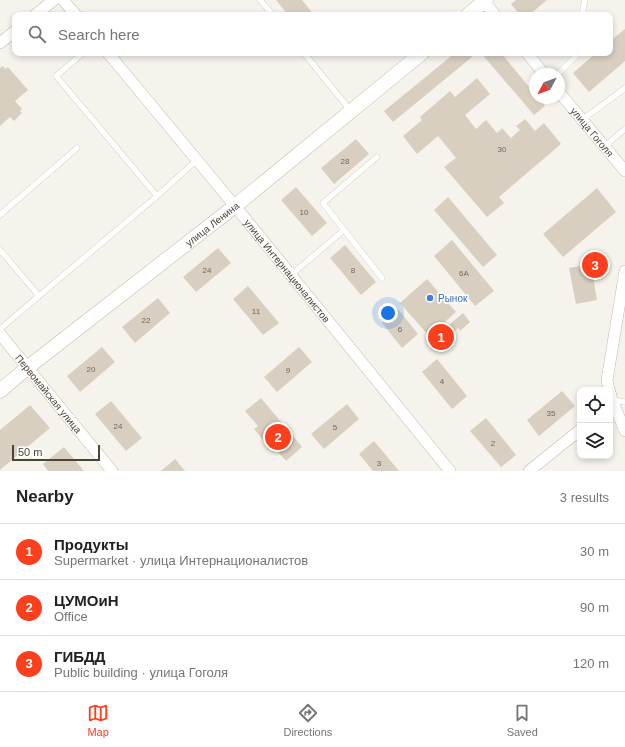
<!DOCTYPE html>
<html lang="en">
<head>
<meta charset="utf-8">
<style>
	:root { --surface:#fff; --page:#f2f2f2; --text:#202124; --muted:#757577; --line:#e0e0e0; --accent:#fc3f1d }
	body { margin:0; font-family:Helvetica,sans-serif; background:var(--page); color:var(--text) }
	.controls { position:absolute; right:12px; bottom:12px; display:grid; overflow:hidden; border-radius:8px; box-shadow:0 2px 6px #0003 }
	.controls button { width:36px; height:36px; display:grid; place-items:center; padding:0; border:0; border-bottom:1px solid var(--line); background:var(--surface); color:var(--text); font:20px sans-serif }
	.compass { position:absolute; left:529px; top:68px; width:36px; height:36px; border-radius:50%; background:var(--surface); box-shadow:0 2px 6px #0003; rotate:229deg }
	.scale { position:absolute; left:12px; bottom:10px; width:88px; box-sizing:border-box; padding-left:4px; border:2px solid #4b4439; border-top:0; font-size:11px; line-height:14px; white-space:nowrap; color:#4b4439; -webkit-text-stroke:3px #fff; paint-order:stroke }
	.you { position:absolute; left:388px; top:313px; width:14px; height:14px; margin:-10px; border:3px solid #fff; border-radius:50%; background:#1a73e8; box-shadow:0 0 0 6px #1a73e833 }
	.badge { display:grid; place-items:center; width:26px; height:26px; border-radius:50%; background:var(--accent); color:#fff; font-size:13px; font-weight:700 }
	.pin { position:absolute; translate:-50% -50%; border:2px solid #fff; box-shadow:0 1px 4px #0006 }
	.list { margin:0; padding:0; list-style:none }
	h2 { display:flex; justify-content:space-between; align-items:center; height:52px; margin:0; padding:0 16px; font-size:17px }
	h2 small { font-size:13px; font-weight:400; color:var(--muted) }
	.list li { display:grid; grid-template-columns:26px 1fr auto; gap:12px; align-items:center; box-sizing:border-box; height:56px; padding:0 16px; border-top:1px solid var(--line) }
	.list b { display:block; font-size:15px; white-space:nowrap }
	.list p { margin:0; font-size:13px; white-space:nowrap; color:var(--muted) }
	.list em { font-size:13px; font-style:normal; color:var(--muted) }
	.icon { flex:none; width:22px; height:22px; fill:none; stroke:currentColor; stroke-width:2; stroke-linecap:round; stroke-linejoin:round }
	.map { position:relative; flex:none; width:625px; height:471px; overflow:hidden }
	.search { position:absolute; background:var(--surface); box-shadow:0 2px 6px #0003; left:12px; right:12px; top:12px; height:44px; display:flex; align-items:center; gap:10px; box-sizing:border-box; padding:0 14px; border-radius:8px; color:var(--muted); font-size:15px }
	.sheet { height:220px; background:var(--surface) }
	nav { display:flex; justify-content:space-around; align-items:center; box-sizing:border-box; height:56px; border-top:1px solid var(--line); background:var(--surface); font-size:11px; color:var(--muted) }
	nav a { display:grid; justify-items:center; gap:2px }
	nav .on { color:var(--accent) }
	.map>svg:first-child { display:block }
</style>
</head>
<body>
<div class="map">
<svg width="625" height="471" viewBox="0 0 625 471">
	<rect width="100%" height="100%" fill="#f6f3ec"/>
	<path fill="#d8cfc1" d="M276,0H302L314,15H288Z
		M516,0H547L529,15H520L511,4Z
		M625,29V61L589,92L573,73L596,53H610V41Z
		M455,53H469L472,57L393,122L384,111Z
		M481,53H501L535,94V98H539L545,106L534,115Z
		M3,66L5,69L8,67L28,90L15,101L22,109L20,111L22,113L14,121L10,117L0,126V68Z
		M477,78L490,94L465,115L476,129L486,120L497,133L502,128L511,138L520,130L516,126L525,119L535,131L544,123L561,144L499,197L504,203L487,217L444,167L456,158L438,136L417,154L403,136L422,120L420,117L450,91L455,97Z
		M356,139L369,154L334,184L321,168Z
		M296,187L327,223L312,236L281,200Z
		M597,188L616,212L563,257L543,234Z
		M448,197L497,255L483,267L434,210Z
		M452,240L494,291L475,306L434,256Z
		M345,245L376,282L361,295L330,258Z
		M218,248L231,263L196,292L183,277Z
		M591,264L597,300L576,304L569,268Z
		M427,279L456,312L429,336L400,303Z
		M248,286L279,323L263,335L233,299Z
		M158,298L170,313L135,343L122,327Z
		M398,309L418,334L402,348L382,323Z
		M463,313L470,322L460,331L458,328L433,350L427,344Z
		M102,347L115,362L80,392L67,376Z
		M299,347L312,362L277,392L264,377Z
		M437,359L467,396L452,409L422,372Z
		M562,391L575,406L539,436L527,420Z
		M261,398L302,447L286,461L272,445L270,448L254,429L258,426L245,411Z
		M111,401L142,438L126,451L95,414Z
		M347,404L359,419L324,449L311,434Z
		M30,405L50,428L0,470V430Z
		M486,418L516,455L501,467L470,431Z
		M374,441L399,471H373L359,454Z
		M64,447L84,471H48L43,464Z
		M175,459L185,471H161Z"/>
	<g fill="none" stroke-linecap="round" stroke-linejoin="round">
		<g stroke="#c2bbae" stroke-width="6">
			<path id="service" d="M260,0L273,15
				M582,15L585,0
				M83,53L56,76L157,196
				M304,53L350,110
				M558,74L579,53
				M582,120L625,88
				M604,147L625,129
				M0,215L77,148
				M344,230L323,203L377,157
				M0,250L39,296
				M291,275L344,230L382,278
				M0,329L157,196L197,160
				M612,400L625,402"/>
		</g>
		<g stroke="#c2bbae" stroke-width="12">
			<g id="minor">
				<path d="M63,0L76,15"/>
				<path d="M483,0L495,15"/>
				<path d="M35,15L54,0"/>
				<path d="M0,43L15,31"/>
				<path id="s1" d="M108,53L235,206L450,471"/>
				<path d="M527,53L544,74"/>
				<path id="s2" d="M559,92L625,171"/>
				<path id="s3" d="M0,334L112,471"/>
				<path d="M609,390L607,380L625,271"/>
				<path d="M610,392L612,400L625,431"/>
				<path d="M529,471L580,430"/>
			</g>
		</g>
		<g stroke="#c2bbae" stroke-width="15">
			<g id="tertiary">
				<path d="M468,15L486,0"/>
				<path id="s4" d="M0,391L27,368L235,206L422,53"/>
			</g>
		</g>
		<use href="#service" stroke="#fff" stroke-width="5.5"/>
		<use href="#minor" stroke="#fff" stroke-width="11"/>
		<use href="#tertiary" stroke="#fff" stroke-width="14"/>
	</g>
	<circle fill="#3f7fe0" stroke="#fff" stroke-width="1.5" cx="430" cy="298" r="4"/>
	<g text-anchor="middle" stroke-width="3.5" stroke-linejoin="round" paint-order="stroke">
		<g font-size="8" fill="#6e675b">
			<text x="502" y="152">30</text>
			<text x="345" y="164">28</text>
			<text x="304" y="215">10</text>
			<text x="207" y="273">24</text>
			<text x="353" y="273">8</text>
			<text x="464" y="276">6А</text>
			<text x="256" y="314">11</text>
			<text x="146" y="323">22</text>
			<text x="400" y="332">6</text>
			<text x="91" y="372">20</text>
			<text x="288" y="373">9</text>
			<text x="442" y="384">4</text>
			<text x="551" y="416">35</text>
			<text x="118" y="429">24</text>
			<text x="335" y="430">5</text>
			<text x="493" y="446">2</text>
			<text x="379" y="466">3</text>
		</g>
		<g font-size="10" fill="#4b4439" stroke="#fff">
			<text dy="4" stroke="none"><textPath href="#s2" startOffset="52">улица Гоголя</textPath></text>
			<text dy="4" stroke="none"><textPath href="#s4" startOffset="270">улица Ленина</textPath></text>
			<text dy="4" stroke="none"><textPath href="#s1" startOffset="282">улица Интернационалистов</textPath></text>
			<text dy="4" stroke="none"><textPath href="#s3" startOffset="77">Первомайская улица</textPath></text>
		</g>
		<g font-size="10" fill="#366cbe" stroke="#fff" text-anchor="start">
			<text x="438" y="302">Рынок</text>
		</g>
	</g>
</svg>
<div class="controls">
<button><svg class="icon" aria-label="locate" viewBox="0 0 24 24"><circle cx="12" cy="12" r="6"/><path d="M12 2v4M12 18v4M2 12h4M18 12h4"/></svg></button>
<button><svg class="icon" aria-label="layers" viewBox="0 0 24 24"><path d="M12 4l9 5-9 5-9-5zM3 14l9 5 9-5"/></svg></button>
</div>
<svg class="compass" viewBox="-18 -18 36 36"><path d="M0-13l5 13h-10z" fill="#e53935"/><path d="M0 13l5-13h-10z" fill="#757577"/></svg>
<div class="scale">50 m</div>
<div class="you"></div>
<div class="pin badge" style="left:441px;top:337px">1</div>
<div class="pin badge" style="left:278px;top:437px">2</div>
<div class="pin badge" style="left:595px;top:265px">3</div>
<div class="search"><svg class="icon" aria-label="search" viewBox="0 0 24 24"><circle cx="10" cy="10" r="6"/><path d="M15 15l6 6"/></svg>Search here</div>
</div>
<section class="sheet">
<h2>Nearby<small>3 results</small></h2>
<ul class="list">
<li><span class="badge">1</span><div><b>Продукты</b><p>Supermarket · улица Интернационалистов</p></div><em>30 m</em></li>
<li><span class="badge">2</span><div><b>ЦУМОиН</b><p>Office</p></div><em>90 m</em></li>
<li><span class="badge">3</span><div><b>ГИБДД</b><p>Public building · улица Гоголя</p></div><em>120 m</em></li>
</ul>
</section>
<nav>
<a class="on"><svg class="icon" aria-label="map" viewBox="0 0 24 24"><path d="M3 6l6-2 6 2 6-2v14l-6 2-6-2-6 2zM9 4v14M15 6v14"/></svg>Map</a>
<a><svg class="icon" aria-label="directions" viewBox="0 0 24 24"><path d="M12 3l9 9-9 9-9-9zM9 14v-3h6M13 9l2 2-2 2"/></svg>Directions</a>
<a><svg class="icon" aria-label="saved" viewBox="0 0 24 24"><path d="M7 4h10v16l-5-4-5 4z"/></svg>Saved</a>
</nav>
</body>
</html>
